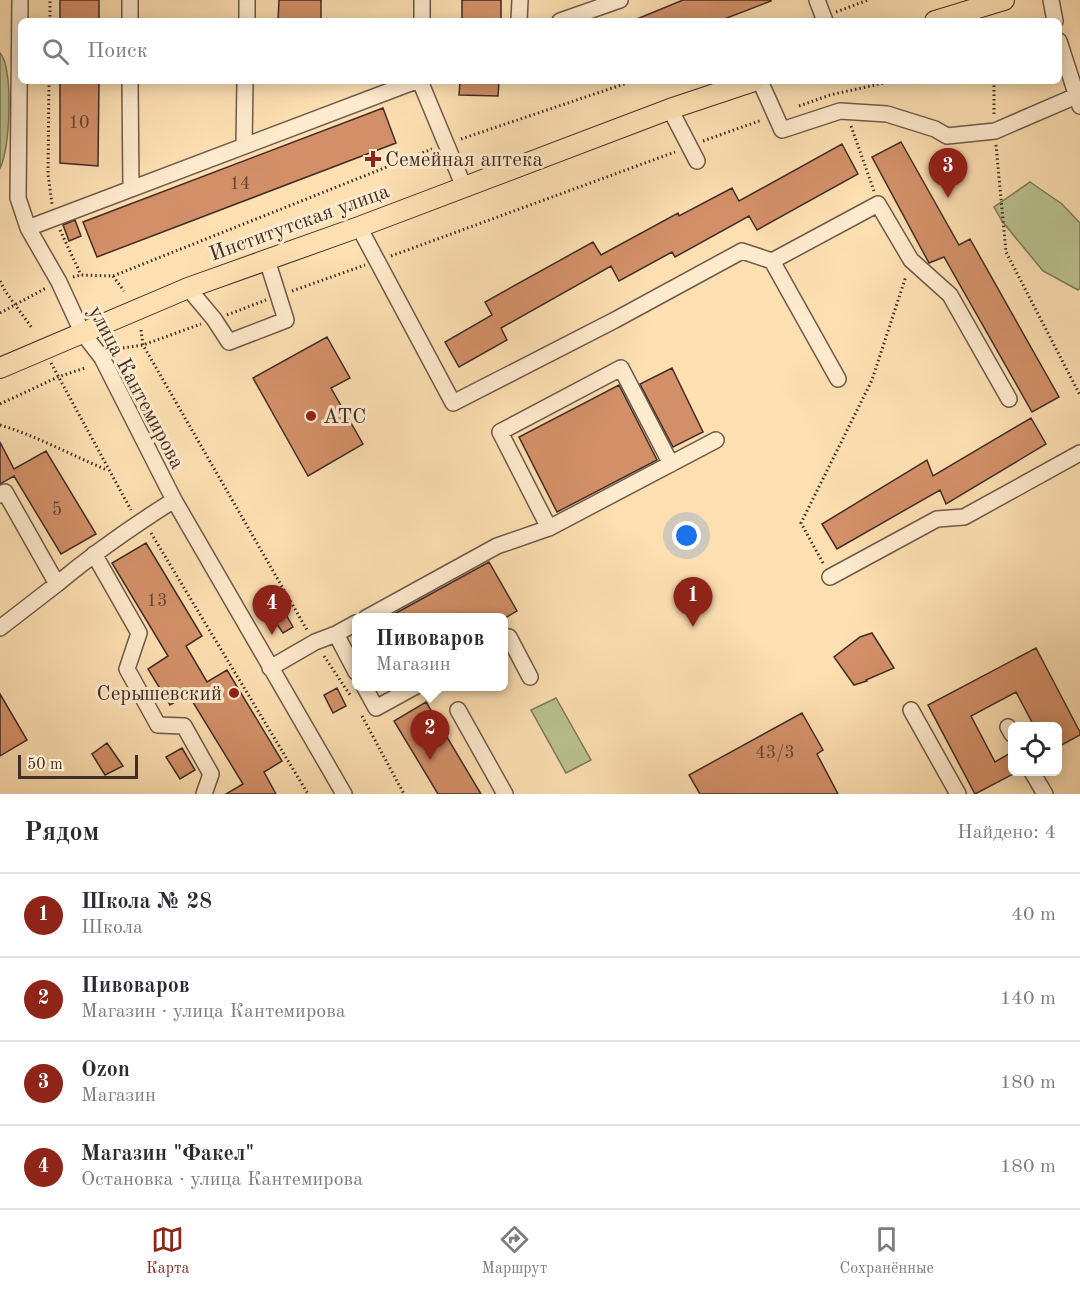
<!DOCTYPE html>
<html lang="ru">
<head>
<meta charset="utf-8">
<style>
	:root { --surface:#fff; --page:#f7f7f7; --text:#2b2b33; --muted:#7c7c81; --line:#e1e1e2; --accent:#8f2418 }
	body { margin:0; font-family:"Old Standard TT",serif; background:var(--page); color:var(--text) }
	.controls { position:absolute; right:18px; bottom:18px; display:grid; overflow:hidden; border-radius:9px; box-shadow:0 3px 15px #0003 }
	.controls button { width:54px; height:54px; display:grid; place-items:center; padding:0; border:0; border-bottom:2px solid var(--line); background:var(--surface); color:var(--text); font:30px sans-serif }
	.scale { position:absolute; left:18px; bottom:15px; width:120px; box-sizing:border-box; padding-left:6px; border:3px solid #402d26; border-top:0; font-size:16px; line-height:21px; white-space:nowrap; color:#402d26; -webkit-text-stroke:4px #feeacd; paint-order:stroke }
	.you { position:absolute; left:687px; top:536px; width:21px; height:21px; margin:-15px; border:4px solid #fff; border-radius:50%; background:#1a73e8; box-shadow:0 0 0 9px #1a73e833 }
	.badge { display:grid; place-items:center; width:39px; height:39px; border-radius:50%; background:var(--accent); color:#fff; font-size:20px; font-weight:700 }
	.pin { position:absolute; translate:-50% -50px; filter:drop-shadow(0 2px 3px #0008) }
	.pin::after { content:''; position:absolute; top:32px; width:21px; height:18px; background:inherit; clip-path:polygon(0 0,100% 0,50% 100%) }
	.popup { position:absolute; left:352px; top:613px; width:156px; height:78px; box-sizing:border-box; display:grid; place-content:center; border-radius:9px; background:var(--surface); filter:drop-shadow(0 2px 4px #0005); font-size:20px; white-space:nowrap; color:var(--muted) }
	.popup b { font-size:22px; color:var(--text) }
	.popup::after { content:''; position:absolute; left:50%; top:100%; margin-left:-12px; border:12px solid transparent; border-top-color:var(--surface) }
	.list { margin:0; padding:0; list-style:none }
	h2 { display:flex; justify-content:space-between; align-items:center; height:78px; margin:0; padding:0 24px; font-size:26px }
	h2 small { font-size:20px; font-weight:400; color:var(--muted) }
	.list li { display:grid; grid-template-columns:39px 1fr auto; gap:18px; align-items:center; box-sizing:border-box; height:84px; padding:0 24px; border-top:2px solid var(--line) }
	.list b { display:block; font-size:22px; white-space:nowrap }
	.list p { margin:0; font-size:20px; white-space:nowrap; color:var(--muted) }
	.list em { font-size:20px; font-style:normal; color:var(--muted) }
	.icon { flex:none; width:33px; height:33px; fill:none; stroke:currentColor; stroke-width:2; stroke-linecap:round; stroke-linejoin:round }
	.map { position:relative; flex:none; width:1080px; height:794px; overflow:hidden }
	.search { position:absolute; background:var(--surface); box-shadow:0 3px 15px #0003; left:18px; right:18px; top:18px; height:66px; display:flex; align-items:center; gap:15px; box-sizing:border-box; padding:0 21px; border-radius:9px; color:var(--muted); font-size:22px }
	.sheet { height:414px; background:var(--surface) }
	nav { display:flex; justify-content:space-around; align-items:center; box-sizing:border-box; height:84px; border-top:2px solid var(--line); background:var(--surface); font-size:16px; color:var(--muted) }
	nav a { display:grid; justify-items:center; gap:3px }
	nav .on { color:var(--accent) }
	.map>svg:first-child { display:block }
</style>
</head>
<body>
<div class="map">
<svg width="1080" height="794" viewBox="0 0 1080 794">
	<rect width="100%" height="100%" fill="#fddfb2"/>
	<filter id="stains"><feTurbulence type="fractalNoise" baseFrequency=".00333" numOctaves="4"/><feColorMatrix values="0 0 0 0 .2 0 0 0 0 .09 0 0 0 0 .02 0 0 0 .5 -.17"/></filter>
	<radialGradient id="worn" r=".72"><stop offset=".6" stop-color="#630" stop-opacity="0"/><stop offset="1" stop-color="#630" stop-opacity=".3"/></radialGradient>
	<path fill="#bac390" stroke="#7d785b" stroke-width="1.5" d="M0,53C14,67 10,151 0,168Z
		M1030,182L1062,204L1080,223V288L1078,290L1043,271L1002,221L994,207Z
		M556,698L591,760L566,773L531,710Z"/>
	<path fill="#d39068" stroke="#402d26" stroke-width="1.5" d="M60,0H99V21H60Z
		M279,0H321V21H278Z
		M462,0H501V21H462Z
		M683,0H771V1L719,21H632Z
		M60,81H99L98,166L60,163Z
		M460,81H499L498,96L459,95Z
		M383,108L396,143L97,257L83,222Z
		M901,142L959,245L970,239L1059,397L1032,412L944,257L929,263L872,157Z
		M842,144L858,174L757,230L749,216L675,257L672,252L619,281L611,266L501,328L507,340L459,367L445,342L492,315L485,302L593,242L601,255L678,213L679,216L732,188L739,201Z
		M75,220L81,236L69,241L63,225Z
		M327,337L350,378L331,388L363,444L308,476L253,378Z
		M672,368L703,432L673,447L640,384Z
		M619,385L657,460L557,512L519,437Z
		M1031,418L1046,444L946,504L940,490L837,549L822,524L927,460L933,476Z
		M0,442L14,469L46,451L96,534L61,554L14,476L0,484Z
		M146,543L202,636L186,646L207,682L227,670L282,761L264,772L276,794H226L243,784L188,694L170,705L148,669L168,656L112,563Z
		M489,562L517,611L505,618H387Z
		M284,611L293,627L283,633L272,617Z
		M872,633L894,668L866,680L867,681L854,685L834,657L860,637Z
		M1036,648L1080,732V735L1058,747V726H1034L1016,692L971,716L995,762L1012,752L1011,771H1019L975,794L928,705Z
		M337,688L346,706L333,713L324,695Z
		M0,694L27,740L0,756Z
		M426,702L481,794H438L394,721Z
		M802,713L823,750L817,754L838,794H700L689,775Z
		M107,743L123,766L105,775L92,754Z
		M182,748L195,770L180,779L166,757Z"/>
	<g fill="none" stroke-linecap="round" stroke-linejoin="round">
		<g stroke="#6f5a49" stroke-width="18">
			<path id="minor" d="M20,0L18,198L28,228L59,282L82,332L102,358L174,500L344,794
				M130,0V21
				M817,0L825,21
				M1051,0L1055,21
				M247,21V0
				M422,21V0
				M519,21L520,0
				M560,21L620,0
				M1059,41L1080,106
				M130,81L131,189
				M420,81L464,187
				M760,81L782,130L840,111L887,114L935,129L947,136L995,131L1076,96
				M670,109L697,161
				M244,146L245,81
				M359,227L453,403L615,320L742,251L772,261L838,379
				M28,228L416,81
				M772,261L878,204L911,260L950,295L1009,399
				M188,288L214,319L229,342L286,320L267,260
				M0,495L5,492L57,584L0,628
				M549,528L500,432L621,368L671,464
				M94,554L139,633L127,669L158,725L184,726L211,774L204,794
				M830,577L937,519L964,517L1080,453
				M57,584C94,553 133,526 174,500
				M366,618L497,546L549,528L716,440
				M336,634L356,672
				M504,640L509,637L530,677
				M270,668L315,642L336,634L356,623
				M364,686L376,708L416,686
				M458,710L505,794
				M911,710L958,794
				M1008,727L1012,734
				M1032,772L1045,794"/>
		</g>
		<g stroke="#402d26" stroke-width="22">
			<path id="major" d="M935,21L1004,0
				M0,368L188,288L359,227L670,109L754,81"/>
		</g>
		<path stroke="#402d26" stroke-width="3" stroke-dasharray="1.5 3" stroke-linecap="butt" d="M836,12L868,0
			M50,21V0
			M49,81L48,174L52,204
			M994,81V115
			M799,106L830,95L893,81
			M851,126L874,191
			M461,139L633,81
			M703,141L762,120
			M996,145L1006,252L1080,395
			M60,230L81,275
			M391,256L675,152
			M113,276L124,291
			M73,277L81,275L113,276L432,149
			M0,281L5,291L32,328
			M292,291L365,265
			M0,313L46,288
			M227,315L266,300
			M141,330L143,345L307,630
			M123,348L143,345L201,324
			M51,363L131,510
			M0,404L58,377L85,368
			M0,425C37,436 71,455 107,470
			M151,533L308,794
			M823,563L801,523L872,380L906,276
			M324,656L350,695
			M362,716L404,794"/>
		<use href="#minor" stroke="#feeacd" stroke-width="15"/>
		<use href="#major" stroke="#fddfb2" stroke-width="20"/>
	</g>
	<g fill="#8f2418" stroke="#feeacd" stroke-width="2">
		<path d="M370 150h6v6h6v6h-6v6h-6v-6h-6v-6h6z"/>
		<circle cx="311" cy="416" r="6"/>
		<circle cx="234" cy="693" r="6"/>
	</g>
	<g text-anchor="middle" stroke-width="6" stroke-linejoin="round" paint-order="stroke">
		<g font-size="18" fill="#654636">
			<text x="79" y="128">10</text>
			<text x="240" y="189">14</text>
			<text x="57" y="515">5</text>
			<text x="157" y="606">13</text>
			<text x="775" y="758">43/3</text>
		</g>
		<g font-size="21" fill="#402d26" stroke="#feeacd" text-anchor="start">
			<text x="385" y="166">Семейная аптека</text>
			<text x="323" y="423">АТС</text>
			<text x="222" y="700" text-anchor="end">Серышевский</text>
		</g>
		<g font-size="21" fill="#402d26" stroke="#feeacd">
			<text transform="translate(299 222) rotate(-20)" y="7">Институтская улица</text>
			<text transform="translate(137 387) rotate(62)" y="7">улица Кантемирова</text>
		</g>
	</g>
	<rect width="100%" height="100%" filter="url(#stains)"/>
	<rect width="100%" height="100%" fill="url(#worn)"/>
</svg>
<div class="controls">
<button><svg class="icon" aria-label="locate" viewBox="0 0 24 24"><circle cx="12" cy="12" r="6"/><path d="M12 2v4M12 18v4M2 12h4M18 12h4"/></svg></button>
</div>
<div class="scale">50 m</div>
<div class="you"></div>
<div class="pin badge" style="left:693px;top:627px">1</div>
<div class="pin badge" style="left:430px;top:760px">2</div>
<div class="popup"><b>Пивоваров</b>Магазин</div>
<div class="pin badge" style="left:948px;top:198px">3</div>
<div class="pin badge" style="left:272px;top:635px">4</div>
<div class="search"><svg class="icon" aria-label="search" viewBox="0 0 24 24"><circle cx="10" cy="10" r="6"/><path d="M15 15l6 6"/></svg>Поиск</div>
</div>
<section class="sheet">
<h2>Рядом<small>Найдено: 4</small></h2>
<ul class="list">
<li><span class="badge">1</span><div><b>Школа № 28</b><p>Школа</p></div><em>40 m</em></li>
<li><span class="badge">2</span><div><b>Пивоваров</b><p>Магазин · улица Кантемирова</p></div><em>140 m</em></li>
<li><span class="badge">3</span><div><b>Ozon</b><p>Магазин</p></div><em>180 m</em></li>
<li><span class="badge">4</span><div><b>Магазин &quot;Факел&quot;</b><p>Остановка · улица Кантемирова</p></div><em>180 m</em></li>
</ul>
</section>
<nav>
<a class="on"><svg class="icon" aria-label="map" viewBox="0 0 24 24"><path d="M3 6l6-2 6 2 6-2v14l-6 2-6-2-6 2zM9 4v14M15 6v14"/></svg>Карта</a>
<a><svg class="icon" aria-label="directions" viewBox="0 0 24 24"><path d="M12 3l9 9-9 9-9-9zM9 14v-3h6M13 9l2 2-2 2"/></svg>Маршрут</a>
<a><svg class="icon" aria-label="saved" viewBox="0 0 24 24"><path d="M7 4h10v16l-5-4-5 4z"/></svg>Сохранённые</a>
</nav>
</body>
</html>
